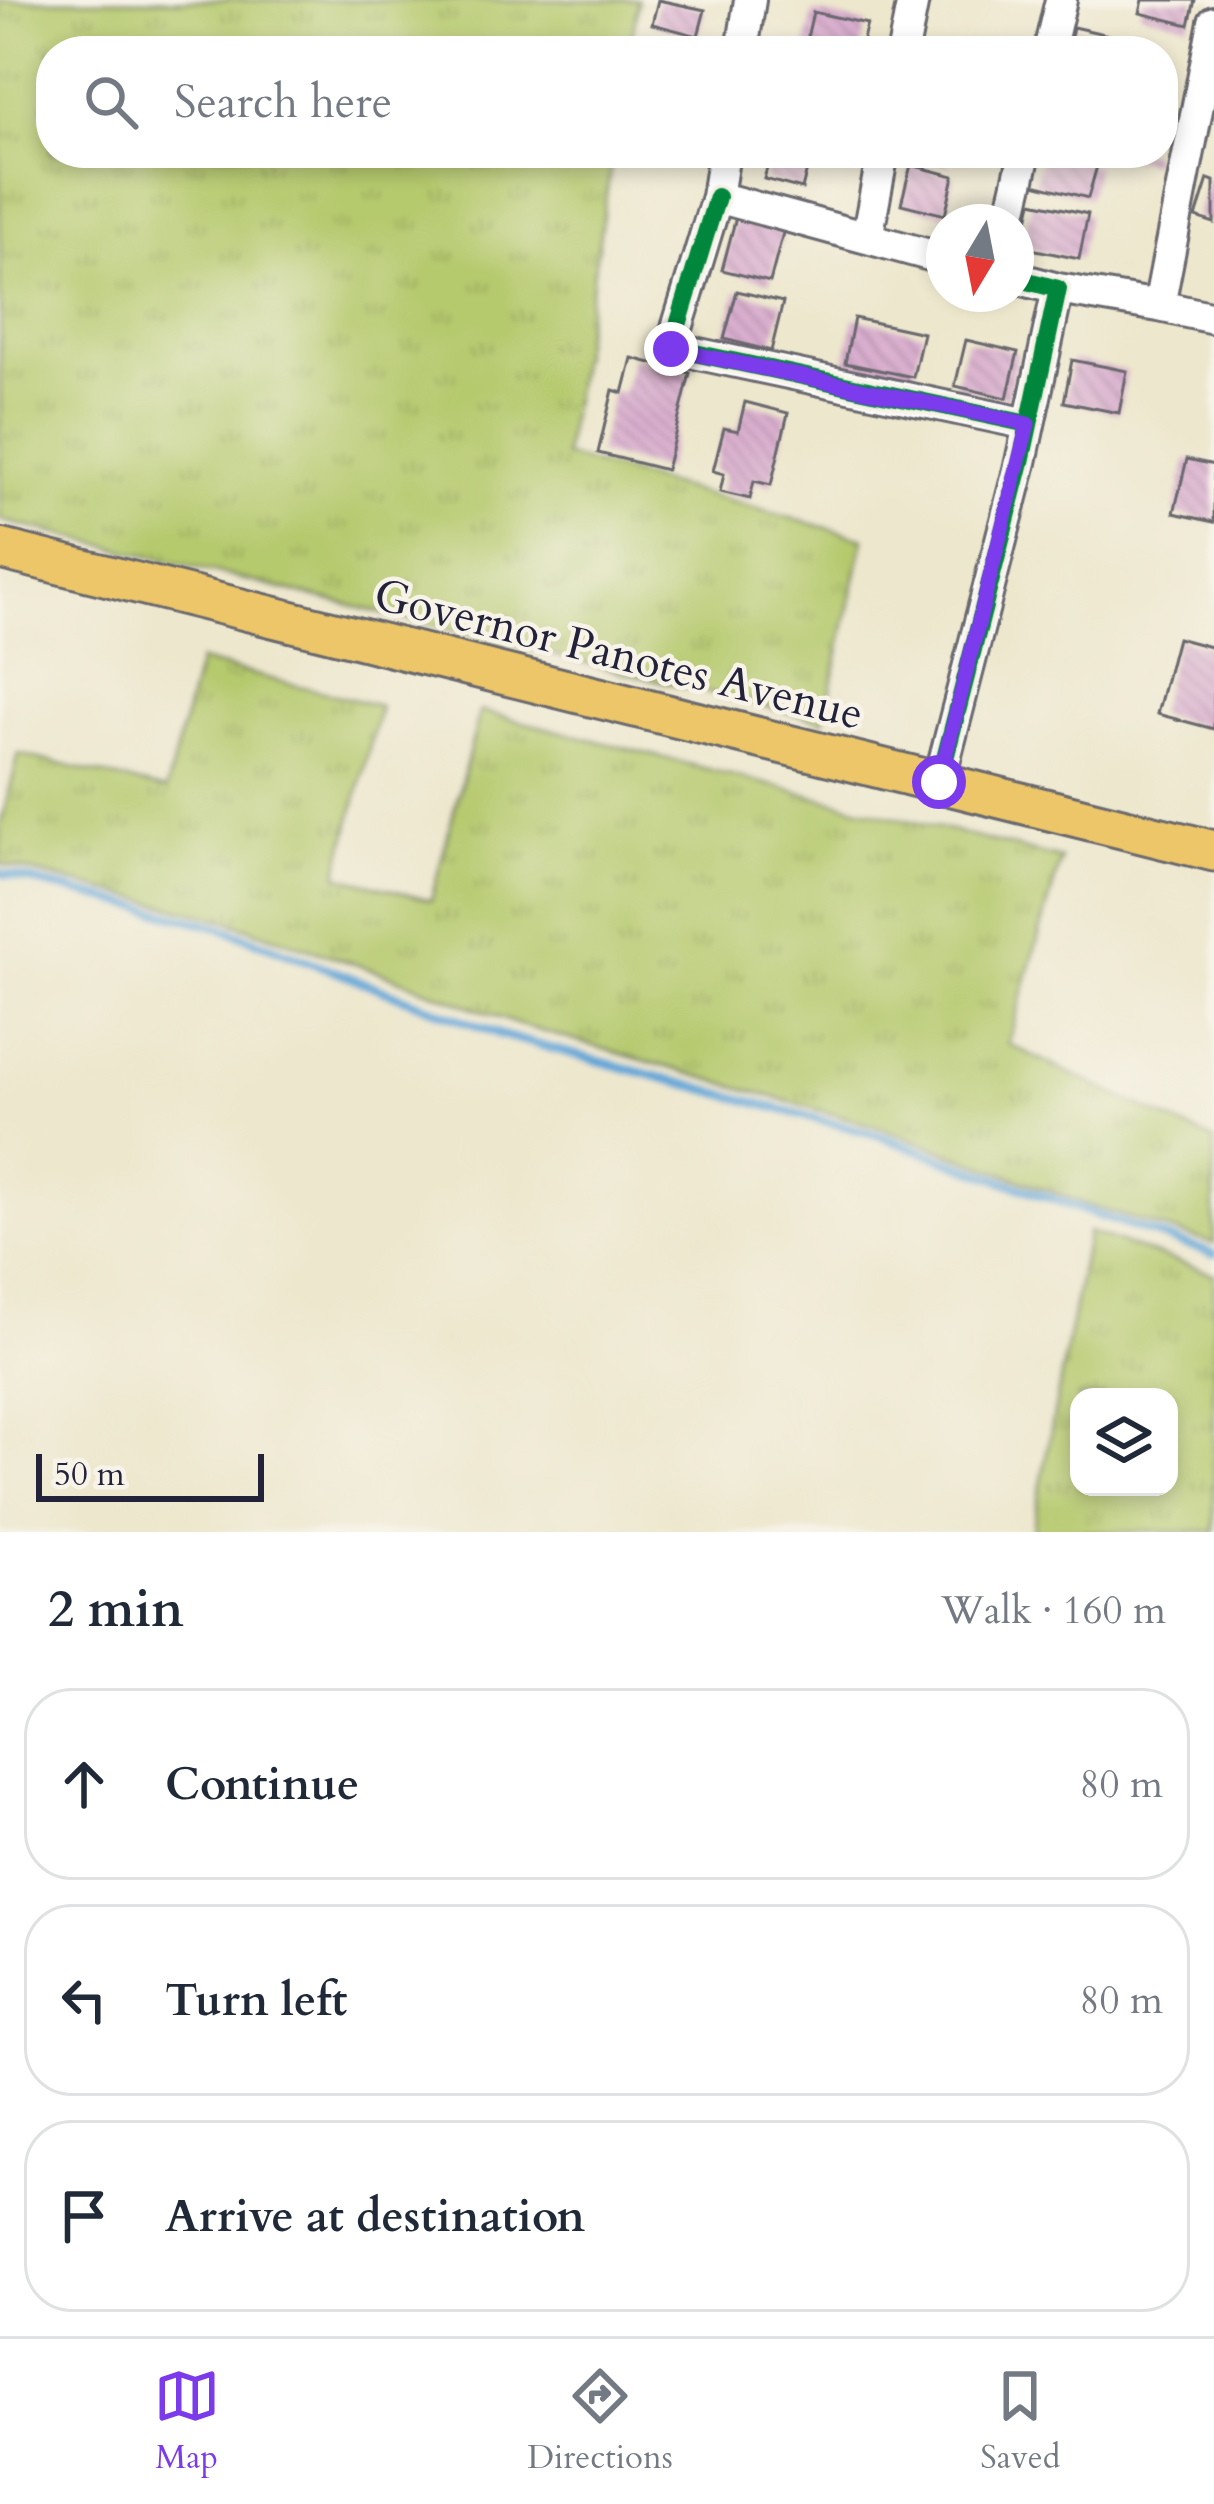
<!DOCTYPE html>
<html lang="en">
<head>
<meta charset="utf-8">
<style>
	:root { --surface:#fff; --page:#f6f6f7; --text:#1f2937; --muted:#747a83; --line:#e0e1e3; --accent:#7c3aed }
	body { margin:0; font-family:Cardo,serif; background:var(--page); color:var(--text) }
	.controls { position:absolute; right:36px; bottom:36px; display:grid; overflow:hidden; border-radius:24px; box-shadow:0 6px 18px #0003 }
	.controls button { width:108px; height:108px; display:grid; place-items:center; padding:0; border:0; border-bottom:3px solid var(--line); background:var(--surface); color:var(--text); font:60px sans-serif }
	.compass { position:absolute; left:926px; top:204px; width:108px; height:108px; border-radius:50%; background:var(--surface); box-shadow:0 6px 18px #0003; rotate:190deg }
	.scale { position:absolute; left:36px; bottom:30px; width:228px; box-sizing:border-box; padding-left:12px; border:6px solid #22223b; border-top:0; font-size:33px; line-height:42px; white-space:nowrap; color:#22223b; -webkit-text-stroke:9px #f7f3e8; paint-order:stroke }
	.stop { position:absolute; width:36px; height:36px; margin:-27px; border:9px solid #7c3aed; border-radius:50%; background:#fff }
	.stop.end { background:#7c3aed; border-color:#fff; box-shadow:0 3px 12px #0008 }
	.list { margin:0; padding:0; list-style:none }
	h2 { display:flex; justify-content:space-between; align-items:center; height:156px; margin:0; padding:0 48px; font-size:51px }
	h2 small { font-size:39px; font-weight:400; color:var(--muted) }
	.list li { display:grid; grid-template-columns:78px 1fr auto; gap:36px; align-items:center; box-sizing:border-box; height:192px; margin:0 24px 24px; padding:0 24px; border:3px solid var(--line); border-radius:48px }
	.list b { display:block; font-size:45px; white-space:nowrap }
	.list em { font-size:39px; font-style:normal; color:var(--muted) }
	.icon { flex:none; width:66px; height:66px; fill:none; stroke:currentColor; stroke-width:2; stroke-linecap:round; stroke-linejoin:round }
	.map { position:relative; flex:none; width:1214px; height:1532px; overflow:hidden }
	.search { position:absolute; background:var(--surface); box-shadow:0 6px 18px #0003; left:36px; right:36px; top:36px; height:132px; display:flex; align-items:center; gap:30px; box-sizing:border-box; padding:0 42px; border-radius:48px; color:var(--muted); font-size:45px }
	.sheet { height:804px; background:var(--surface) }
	nav { display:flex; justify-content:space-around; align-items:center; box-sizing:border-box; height:168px; border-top:3px solid var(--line); background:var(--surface); font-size:33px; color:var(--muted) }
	nav a { display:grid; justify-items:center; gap:6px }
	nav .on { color:var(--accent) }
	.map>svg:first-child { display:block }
</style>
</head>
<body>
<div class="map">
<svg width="1214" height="1532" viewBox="0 0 1214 1532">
	<defs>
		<pattern id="grass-tufts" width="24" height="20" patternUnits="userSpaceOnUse" patternTransform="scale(3)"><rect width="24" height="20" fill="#b5c96d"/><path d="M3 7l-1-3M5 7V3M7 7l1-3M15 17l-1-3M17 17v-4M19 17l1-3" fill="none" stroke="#9bac5f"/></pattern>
		<pattern id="building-back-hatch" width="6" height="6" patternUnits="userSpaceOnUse" patternTransform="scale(3)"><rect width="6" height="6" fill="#d9aece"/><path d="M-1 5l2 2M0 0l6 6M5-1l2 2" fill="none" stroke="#ba95b2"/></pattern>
	</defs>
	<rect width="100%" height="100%" fill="#f7f3e8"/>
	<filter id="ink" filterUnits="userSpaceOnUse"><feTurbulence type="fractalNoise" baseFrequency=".00833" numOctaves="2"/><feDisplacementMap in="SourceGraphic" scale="24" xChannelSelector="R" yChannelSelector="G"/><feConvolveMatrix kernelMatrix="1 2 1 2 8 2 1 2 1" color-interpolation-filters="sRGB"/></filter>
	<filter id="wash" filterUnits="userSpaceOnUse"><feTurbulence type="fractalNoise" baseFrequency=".004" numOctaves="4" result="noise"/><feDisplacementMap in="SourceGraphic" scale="48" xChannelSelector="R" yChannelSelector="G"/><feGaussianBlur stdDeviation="2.7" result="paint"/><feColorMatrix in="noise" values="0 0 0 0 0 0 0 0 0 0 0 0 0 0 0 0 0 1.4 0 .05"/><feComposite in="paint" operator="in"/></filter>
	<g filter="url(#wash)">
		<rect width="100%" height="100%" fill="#ede7cd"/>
		<path fill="url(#grass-tufts)" stroke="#6c7654" stroke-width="3" fill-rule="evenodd" d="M0,0H638L630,51H51V153H613L564,456L864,538L824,721L0,520Z
			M199,661L380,706L337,875L431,900L480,711L1061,859L1008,1044L1214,1141V1244L1090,1206L882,1128L516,1024L388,975L224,920L0,864V827L19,754L166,790Z
			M1088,1232L1214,1274V1532H1032ZM1169,1397V1487H1079V1397Z"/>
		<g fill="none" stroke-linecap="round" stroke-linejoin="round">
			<path stroke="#62a6d7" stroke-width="9" d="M0,873L219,927L501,1035L877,1135L1093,1214L1214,1254"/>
		</g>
		<g id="blocks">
			<path fill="url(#building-back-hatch)" d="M658,0L705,10L698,36L652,24Z
				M1143,0H1195L1189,25L1140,13Z
				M813,12L867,24L860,51H804Z
				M1073,27L1122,38L1119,51H1068Z
				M771,153H811L802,189L764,179Z
				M902,153H950L948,165Z
				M1042,153L1097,166L1088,198L1034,184Z
				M1115,153H1153L1151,163Z
				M911,165L954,176L945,215L901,204Z
				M1208,179L1214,181V223L1196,217Z
				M1032,202L1088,214L1079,259L1022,247Z
				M736,217L784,229L770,282L722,270Z
				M737,291L783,302L771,351L724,339Z
				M854,318L923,333L913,377L845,363Z
				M966,340L1018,352L1007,398L955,386Z
				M632,358L690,373L666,470L598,453L613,390L623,393Z
				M1072,360L1127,371L1119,413L1064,402Z
				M745,402L788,413L771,485L754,481L750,499L720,492L724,474L713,471L724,428L738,431Z
				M1187,459L1214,465V522L1174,513Z
				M1177,638L1214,648V729L1157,714Z"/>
		</g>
	</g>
	<g filter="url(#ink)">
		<use href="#blocks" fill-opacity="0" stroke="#69676e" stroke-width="3"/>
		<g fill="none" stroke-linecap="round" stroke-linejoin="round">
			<g stroke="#69676e" stroke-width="36">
				<path id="minor" d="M1214,22L1159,306L1214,318
					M742,51L750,0
					M903,51L913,0
					M1049,51L1061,0
					M724,153L717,197L944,259
					M717,197L671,348L1028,424
					M1009,222L1025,153
					M867,238L883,153
					M1058,289L1159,306
					M939,782L1021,462L1058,289L1016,278"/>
			</g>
			<g stroke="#69676e" stroke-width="45">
				<path id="major" d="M0,549L1214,851"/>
			</g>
			<use href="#minor" stroke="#fff" stroke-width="30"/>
			<use href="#major" stroke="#ecc669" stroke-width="39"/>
			<g stroke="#f7f3e8" stroke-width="26">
				<path id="cycleway" d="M717,197L671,348L1028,424
					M939,782L1021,462L1058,289L1016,278"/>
			</g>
			<use href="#cycleway" stroke="#00873e" stroke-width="18"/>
		</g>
	</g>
	<g fill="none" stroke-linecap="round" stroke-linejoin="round" filter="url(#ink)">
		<path stroke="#7c3aed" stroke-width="15" d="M671,349L1028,424L939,782"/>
	</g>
	<g text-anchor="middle" stroke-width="9" stroke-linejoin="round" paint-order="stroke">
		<g font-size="45" fill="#22223b" stroke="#f7f3e8">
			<text transform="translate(619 653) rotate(14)" y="16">Governor Panotes Avenue</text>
		</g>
	</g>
</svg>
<div class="controls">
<button><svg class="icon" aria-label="layers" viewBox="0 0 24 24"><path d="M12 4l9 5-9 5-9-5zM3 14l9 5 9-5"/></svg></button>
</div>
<svg class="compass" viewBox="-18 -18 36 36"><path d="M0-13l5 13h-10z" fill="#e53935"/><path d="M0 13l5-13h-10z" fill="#747a83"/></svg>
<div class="scale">50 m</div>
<div class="stop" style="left:939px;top:782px"></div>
<div class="stop end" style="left:671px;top:349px"></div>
<div class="search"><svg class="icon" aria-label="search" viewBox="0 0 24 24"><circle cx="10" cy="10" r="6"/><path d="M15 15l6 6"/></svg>Search here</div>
</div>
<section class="sheet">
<h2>2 min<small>Walk · 160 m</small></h2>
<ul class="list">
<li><svg class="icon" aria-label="ahead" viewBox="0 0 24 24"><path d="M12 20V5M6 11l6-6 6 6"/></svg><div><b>Continue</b></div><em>80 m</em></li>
<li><svg class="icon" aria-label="left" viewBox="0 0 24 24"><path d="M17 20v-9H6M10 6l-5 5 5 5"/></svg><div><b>Turn left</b></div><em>80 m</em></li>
<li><svg class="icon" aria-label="arrive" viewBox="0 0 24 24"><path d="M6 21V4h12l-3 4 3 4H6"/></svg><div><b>Arrive at destination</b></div></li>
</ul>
</section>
<nav>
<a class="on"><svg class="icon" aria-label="map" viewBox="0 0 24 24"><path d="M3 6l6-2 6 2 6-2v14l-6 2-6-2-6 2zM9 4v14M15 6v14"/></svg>Map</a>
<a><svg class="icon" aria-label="directions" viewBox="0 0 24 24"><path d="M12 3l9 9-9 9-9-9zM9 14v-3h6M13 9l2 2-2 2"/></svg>Directions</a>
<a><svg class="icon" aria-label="saved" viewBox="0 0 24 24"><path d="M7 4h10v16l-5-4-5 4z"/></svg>Saved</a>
</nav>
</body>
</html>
